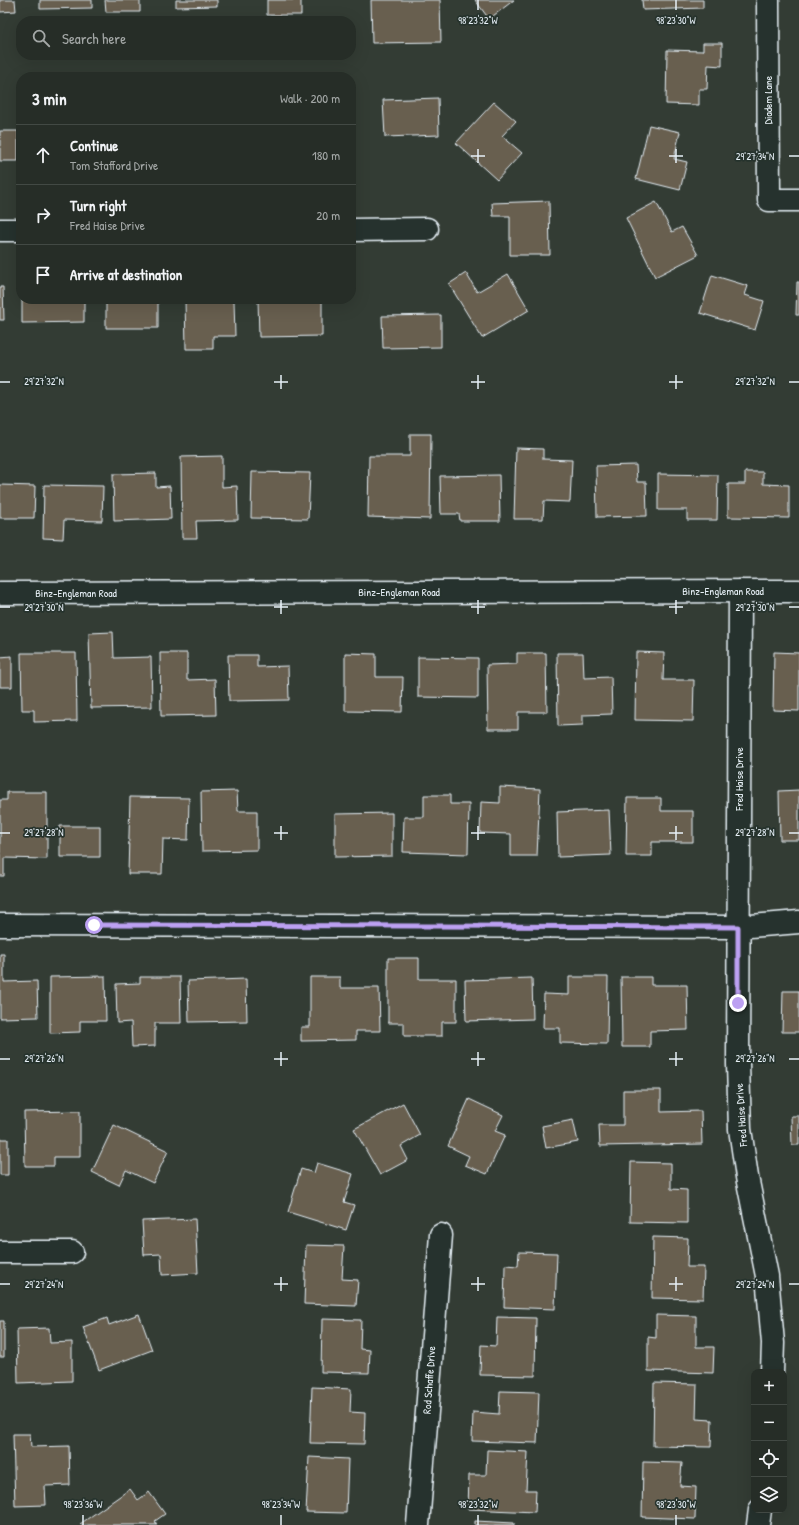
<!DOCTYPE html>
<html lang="en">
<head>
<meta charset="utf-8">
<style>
	:root { --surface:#262d27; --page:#323933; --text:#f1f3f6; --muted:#a4a8a7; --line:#424944 }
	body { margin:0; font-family:"Patrick Hand",sans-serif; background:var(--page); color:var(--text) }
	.controls { position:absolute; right:12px; bottom:12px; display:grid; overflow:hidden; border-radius:8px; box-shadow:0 4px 16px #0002 }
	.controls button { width:36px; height:36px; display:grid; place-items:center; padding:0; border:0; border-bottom:1px solid var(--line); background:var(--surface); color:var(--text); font:20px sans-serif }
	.stop { position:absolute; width:12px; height:12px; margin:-9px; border:3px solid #bca0f2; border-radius:50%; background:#fff }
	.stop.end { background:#bca0f2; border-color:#fff; box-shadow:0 1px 4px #0008 }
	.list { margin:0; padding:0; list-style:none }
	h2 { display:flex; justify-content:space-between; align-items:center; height:52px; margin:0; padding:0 16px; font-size:17px }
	h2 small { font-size:13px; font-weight:400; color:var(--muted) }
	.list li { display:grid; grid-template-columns:26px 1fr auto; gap:12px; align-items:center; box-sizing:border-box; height:60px; padding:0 16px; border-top:1px solid var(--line) }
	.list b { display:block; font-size:15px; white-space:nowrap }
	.list p { margin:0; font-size:13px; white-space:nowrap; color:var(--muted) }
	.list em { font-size:13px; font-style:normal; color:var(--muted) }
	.icon { flex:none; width:22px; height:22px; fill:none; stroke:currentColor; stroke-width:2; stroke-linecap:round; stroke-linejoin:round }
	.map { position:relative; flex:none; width:799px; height:1525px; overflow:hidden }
	.search { position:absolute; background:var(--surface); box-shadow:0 4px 16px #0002; left:16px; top:16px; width:340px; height:44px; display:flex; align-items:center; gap:10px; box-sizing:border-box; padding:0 14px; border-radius:16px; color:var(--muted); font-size:15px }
	.panel { position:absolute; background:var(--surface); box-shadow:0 4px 16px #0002; left:16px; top:72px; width:340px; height:232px; border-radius:16px }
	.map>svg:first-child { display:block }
</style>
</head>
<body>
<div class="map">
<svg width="799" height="1525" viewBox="0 0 799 1525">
	<rect width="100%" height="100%" fill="#333c34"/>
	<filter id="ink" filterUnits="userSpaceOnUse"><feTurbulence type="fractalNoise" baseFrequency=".025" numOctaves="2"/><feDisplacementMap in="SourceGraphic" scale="8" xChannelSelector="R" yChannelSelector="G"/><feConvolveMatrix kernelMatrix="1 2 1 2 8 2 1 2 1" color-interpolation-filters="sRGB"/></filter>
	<g filter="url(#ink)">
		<path fill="#675f50" stroke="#e8f1f8" d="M0,0H15L16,11L0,12Z
			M40,0H92V8L40,9Z
			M105,0H140V12H106Z
			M176,0H217V6L176,7Z
			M267,0H301V15H267Z
			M371,0H440L441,42L372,43Z
			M475,0H514L489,19Z
			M642,0H703V8L643,10Z
			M703,43H722V66L708,65L707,89H699V105L666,104L667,50L703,51Z
			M438,98L439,135L385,137L383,100Z
			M494,102L516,121L502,136L522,153L497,180L456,143Z
			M649,125L680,132L674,159L687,162L680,190L636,179Z
			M0,131H18V161H0Z
			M549,201L550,255H510V216H493L492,203Z
			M656,202L672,232L682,227L698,255L655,277L626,218Z
			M466,273L477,292L508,274L529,310L482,338L449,284Z
			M712,275L748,286L745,295L764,301L755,330L700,313Z
			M797,282H799V315H796Z
			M0,287H3L4,320H0Z
			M22,299H84V322L22,323Z
			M106,299H158V328H106Z
			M185,299H209V301H234L235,336H213V349H186Z
			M258,299H322V336L259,337Z
			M441,315V347L383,348L382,316Z
			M410,434H431L430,519L368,517L369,456H410Z
			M516,448L543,449V459L572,460L570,502L544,501L543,519H514Z
			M222,456V487L237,486L238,520L196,521L197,538H182L181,457Z
			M636,465L637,482H646L647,516L597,517L596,466Z
			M252,472L310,473L308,519L251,518Z
			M745,472H763V484L789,485V518L728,517V484H745Z
			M156,473V487L170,486L171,519L114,521L113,474Z
			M658,474L718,475L717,520H687V510H658Z
			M499,475L500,521H460L459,514H441L440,476Z
			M0,485L35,486L34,518H0Z
			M44,485L103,486L102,521L64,520L63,539L43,538Z
			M113,632L114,658L151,657L152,707L91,708L89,633Z
			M636,652L664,653L663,680H694L693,721L635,720Z
			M774,652L799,653V711L773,710Z
			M21,653H76L77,721L34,722V710H22Z
			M160,653H187V680L215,679L216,715L161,716Z
			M345,653L376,654V677H403L402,712L345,711Z
			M517,653H546L547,712H518V729H488L487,665L517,664Z
			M557,653H583L584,678L611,677L612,714L583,715V725L558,726Z
			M228,655H257V667L288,666L289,700L229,701Z
			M12,656V687H0V657Z
			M418,657L478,658V698L418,697Z
			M500,787L540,789L537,856H511V834L480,833L481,802L500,803Z
			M799,790V840H780L779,791Z
			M237,791L238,811H257V850L202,851L201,792Z
			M7,792H47V859L4,858V876H0V800H7Z
			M424,795H450V804H469L468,854L403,852L404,817H424Z
			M130,797L189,798L188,840L163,839L162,874H128Z
			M627,798H661V811H693V842H652V856H626Z
			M609,810L611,855L558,857L557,812Z
			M392,813V856L335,857V814Z
			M60,826H100V857H60Z
			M0,954H4V982L37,981L38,1017L0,1018Z
			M388,958H419V979H456V1022H442V1036H404V1023H388Z
			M105,976L106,1021H80V1032L50,1033V977Z
			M140,977H180L181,1023H155V1046L132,1047L131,1022L117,1023L116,984L140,983Z
			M310,977H340V988H379L380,1031H356V1040L301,1041V1027H310Z
			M569,977H608L607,1044L560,1043V1028H543L544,994L569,995Z
			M621,977H651V985H687L688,1030L650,1031V1047H622Z
			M532,978L533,1019L466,1021L465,980Z
			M246,979L247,1021L189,1022L188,981Z
			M783,991H799V1032H782Z
			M623,1090H661V1112L701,1111L702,1144L600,1146L599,1125H623Z
			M469,1099L503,1115L495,1131L505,1135L487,1174L465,1165L469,1156L448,1146Z
			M403,1103L420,1135L401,1146L408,1160L380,1175L354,1129Z
			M80,1111V1157H54V1166H25L24,1112Z
			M791,1116H799V1145H792Z
			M573,1120L578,1142L546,1148L542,1126Z
			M114,1125L168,1151L153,1183L126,1170L119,1185L92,1172Z
			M0,1139H8V1175H0Z
			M631,1162L671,1163V1189L687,1190V1223L630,1222Z
			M317,1163L353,1174L344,1202L354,1205L346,1230L288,1212L301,1169L314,1173Z
			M195,1219L198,1273L162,1275L161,1254L144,1255L142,1221Z
			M653,1237L688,1238L687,1267H704L703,1299L652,1298Z
			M306,1245L344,1246L342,1279L358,1280L356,1306L304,1304Z
			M519,1252L557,1253L555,1309L504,1307L505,1265L518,1266Z
			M139,1314L152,1350L99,1370L83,1327L107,1318L109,1325Z
			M656,1315L696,1316V1347H714L713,1373L648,1371V1337L656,1338Z
			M497,1317L536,1318L535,1376L480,1375L481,1345L496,1346Z
			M322,1319L361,1320L360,1349L370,1350L369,1373L321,1372Z
			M0,1321H4V1357H0Z
			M49,1328L50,1343L72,1342V1381L18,1383L17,1329Z
			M654,1383L697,1384L696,1419L712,1420L711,1447L653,1446Z
			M312,1387L351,1389L350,1412L365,1413L364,1444L310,1443Z
			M500,1391L539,1392L537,1443L472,1441L473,1412L499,1414Z
			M13,1434H30L31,1447L69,1446L70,1485L45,1486L46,1505L15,1506Z
			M487,1450L528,1452L526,1490H536L535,1512L468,1509L469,1475H486Z
			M309,1457L348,1459L346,1513L306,1512Z
			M643,1462L682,1463L680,1486L696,1487L695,1519L642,1517Z
			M130,1489L138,1500L149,1492L165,1514L155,1521L157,1525H81L80,1524Z
			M475,1521L514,1523V1525H475Z"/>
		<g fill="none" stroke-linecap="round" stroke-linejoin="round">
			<g stroke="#e8f1f8" stroke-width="25">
				<path id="minor" d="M768,0L769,200H799
					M0,230H21
					M351,230L427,229
					M740,591L738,1064L740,1129L747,1177L767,1276L773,1343L772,1372
					M0,925L738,927L799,922
					M0,1252H72
					M418,1525L441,1235
					M758,1525L760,1510"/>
			</g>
			<g stroke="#e8f1f8" stroke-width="25">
				<path id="tertiary" d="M0,593L799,591"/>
			</g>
			<use href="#minor" stroke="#26332d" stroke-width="22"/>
			<use href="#tertiary" stroke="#26332d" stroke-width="22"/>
		</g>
	</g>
	<g fill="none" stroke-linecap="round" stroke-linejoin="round" filter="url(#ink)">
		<path stroke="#bca0f2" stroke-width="5" d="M94,925L738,927V1003"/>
	</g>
	<path fill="none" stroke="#e8f1f8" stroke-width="1.5" d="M478,0V10M676,0V10M478,149V163M676,149V163M471,156H485M669,156H683M789,156H799M281,375V389M478,375V389M676,375V389M0,382H10M274,382H288M471,382H485M669,382H683M789,382H799M281,600V614M478,600V614M676,600V614M0,607H10M274,607H288M471,607H485M669,607H683M789,607H799M281,826V840M478,826V840M676,826V840M0,833H10M274,833H288M471,833H485M669,833H683M789,833H799M281,1052V1066M478,1052V1066M676,1052V1066M0,1059H10M274,1059H288M471,1059H485M669,1059H683M789,1059H799M281,1277V1291M478,1277V1291M676,1277V1291M0,1284H10M274,1284H288M471,1284H485M669,1284H683M789,1284H799M83,1515V1525M281,1515V1525M478,1515V1525M676,1515V1525"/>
	<g text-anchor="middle" stroke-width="3.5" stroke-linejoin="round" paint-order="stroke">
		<g font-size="11" fill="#e8f1f8" stroke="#26332d">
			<text transform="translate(768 100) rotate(-90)" y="4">Diadem Lane</text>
			<text x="723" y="595">Binz-Engleman Road</text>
			<text x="399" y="596">Binz-Engleman Road</text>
			<text x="76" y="597">Binz-Engleman Road</text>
			<text transform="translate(739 779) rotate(-90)" y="4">Fred Haise Drive</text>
			<text transform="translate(741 1115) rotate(-94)" y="4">Fred Haise Drive</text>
			<text transform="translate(429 1380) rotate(-86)" y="4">Rod Schaffe Drive</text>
		</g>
	</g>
	<g font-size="10" text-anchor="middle" fill="#e8f1f8" stroke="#26332d" stroke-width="3.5" stroke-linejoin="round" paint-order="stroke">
		<text x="478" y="24">98°23'32"W</text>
		<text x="676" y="24">98°23'30"W</text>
		<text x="755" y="160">29°27'34"N</text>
		<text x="44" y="385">29°27'32"N</text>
		<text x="755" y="385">29°27'32"N</text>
		<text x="44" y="611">29°27'30"N</text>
		<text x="755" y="611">29°27'30"N</text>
		<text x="44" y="836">29°27'28"N</text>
		<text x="755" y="836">29°27'28"N</text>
		<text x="44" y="1062">29°27'26"N</text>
		<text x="755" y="1062">29°27'26"N</text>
		<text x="44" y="1288">29°27'24"N</text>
		<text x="755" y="1288">29°27'24"N</text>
		<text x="83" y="1508">98°23'36"W</text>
		<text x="281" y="1508">98°23'34"W</text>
		<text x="478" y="1508">98°23'32"W</text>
		<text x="676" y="1508">98°23'30"W</text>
	</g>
</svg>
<div class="controls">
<button>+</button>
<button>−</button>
<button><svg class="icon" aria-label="locate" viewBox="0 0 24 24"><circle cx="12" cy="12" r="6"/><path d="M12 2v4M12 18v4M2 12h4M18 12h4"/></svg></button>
<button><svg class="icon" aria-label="layers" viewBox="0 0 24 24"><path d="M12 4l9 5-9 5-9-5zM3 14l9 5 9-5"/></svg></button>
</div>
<div class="stop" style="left:94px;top:925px"></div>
<div class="stop end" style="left:738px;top:1003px"></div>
<div class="search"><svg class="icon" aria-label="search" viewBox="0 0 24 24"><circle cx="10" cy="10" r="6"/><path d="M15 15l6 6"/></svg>Search here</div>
<section class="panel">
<h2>3 min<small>Walk · 200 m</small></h2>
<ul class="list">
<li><svg class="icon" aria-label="ahead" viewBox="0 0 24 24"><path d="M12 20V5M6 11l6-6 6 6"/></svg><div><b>Continue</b><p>Tom Stafford Drive</p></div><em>180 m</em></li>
<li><svg class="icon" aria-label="right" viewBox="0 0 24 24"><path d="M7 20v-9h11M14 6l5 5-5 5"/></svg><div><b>Turn right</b><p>Fred Haise Drive</p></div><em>20 m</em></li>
<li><svg class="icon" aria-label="arrive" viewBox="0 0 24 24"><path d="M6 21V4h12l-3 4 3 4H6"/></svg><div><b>Arrive at destination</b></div></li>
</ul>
</section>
</div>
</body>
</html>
